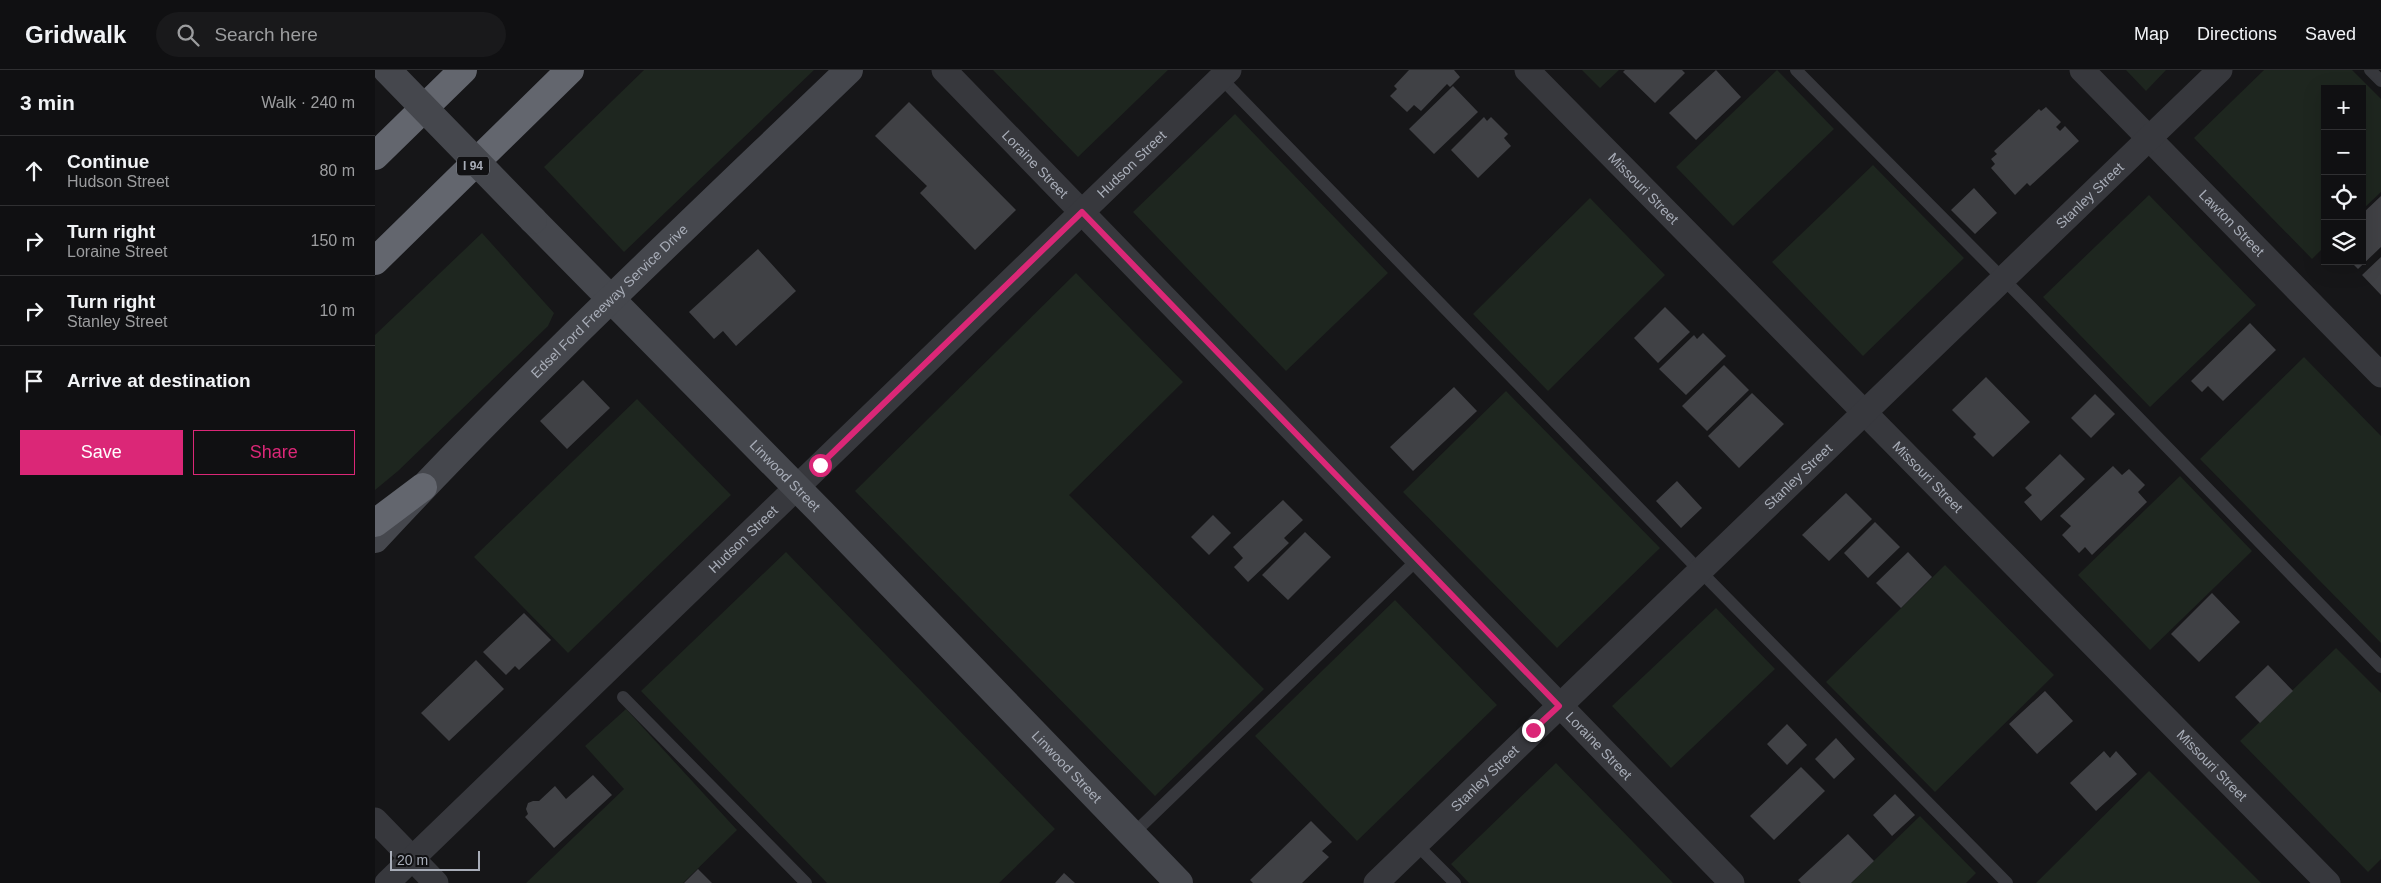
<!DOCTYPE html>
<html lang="en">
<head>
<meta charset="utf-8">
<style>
	:root { --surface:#101012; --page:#19191b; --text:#f1f3f6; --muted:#9c9d9f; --line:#303032; --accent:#db2777 }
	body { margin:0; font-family:Arial,sans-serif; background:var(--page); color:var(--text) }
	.controls { position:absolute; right:15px; top:15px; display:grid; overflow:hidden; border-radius:0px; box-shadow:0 5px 20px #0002 }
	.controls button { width:45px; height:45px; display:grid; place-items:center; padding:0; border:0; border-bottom:1px solid var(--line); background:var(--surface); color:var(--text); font:25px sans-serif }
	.scale { position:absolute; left:15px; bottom:12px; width:90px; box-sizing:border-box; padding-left:5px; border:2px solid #a8adb8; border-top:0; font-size:14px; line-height:18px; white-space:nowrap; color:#a8adb8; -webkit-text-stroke:4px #111113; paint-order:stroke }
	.stop { position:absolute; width:15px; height:15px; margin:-11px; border:4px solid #db2777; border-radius:50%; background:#fff }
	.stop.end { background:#db2777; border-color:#fff; box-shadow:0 1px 5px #0008 }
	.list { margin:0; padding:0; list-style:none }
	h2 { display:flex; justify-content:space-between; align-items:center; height:65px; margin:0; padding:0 20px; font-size:21px }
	h2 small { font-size:16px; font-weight:400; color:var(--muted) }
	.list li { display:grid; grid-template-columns:32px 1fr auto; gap:15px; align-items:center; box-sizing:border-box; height:70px; padding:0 20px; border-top:1px solid var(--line) }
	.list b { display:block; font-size:19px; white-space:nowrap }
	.list p { margin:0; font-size:16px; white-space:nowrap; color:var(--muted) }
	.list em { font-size:16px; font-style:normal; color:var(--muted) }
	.actions { display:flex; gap:10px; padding:15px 20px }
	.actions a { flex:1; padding:11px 0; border:1px solid var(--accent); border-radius:0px; text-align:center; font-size:18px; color:var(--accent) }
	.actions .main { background:var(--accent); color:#fff }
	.icon { flex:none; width:28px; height:28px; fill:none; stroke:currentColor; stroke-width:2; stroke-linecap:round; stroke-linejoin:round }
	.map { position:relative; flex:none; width:2006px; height:813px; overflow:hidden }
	header { display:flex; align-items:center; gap:30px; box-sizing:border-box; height:70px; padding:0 25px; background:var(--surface); border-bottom:1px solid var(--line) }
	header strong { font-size:24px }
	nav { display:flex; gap:28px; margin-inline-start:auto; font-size:18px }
	.search { width:350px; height:45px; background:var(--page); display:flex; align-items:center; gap:12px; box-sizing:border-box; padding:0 18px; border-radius:28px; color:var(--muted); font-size:19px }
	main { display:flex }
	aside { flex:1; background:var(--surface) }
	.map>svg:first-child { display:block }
</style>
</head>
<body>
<header>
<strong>Gridwalk</strong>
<div class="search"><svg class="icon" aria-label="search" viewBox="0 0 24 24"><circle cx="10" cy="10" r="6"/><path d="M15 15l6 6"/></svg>Search here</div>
<nav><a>Map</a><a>Directions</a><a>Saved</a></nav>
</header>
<main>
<aside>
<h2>3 min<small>Walk · 240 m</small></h2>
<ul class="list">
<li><svg class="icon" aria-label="ahead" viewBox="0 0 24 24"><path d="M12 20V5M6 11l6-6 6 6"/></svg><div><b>Continue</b><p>Hudson Street</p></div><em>80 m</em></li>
<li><svg class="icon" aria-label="right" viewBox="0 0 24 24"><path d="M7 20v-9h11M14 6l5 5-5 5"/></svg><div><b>Turn right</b><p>Loraine Street</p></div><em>150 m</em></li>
<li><svg class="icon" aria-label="right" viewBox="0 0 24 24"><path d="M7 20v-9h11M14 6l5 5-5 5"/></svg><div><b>Turn right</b><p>Stanley Street</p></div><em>10 m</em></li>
<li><svg class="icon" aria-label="arrive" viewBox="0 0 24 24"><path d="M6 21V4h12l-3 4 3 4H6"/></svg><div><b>Arrive at destination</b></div></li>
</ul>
<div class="actions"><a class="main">Save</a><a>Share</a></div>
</aside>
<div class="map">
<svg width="2006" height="813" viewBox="0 0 2006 813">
	<rect width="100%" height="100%" fill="#161618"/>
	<path fill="#1e261f" d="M269,0H439L249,182L169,97Z
		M618,0H793L703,87Z
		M1207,0H1244L1225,18Z
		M1402,0L1459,59L1358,156L1301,97Z
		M1751,0H1791L1771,21Z
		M1889,0H1977L2006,29V122L1987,140V19H1950V176L1937,189L1819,68Z
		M860,44L1013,203L911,301L758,142Z
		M1498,95L1589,188L1488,286L1397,192Z
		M1774,125L1881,235L1775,337L1668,227Z
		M1215,128L1290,205L1173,321L1098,244Z
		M107,163L179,243L173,256L23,401L0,420V265Z
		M701,203L808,312L694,425L889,619L780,726L480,421Z
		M1929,287L2006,366V573L1825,389Z
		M1131,321L1285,478L1182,578L1028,422Z
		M262,329L356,425L193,583L99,487Z
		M1805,406L1877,481L1775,580L1703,505Z
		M411,482L680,759L624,813H452L266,621Z
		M1570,495L1679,605L1560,722L1451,612Z
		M1020,530L1122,635L982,771L880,666Z
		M1341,538L1400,599L1296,698L1237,636Z
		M1961,578L2006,623V789L1993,802L1865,671Z
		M251,639L362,760L308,813H151L249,719L210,676Z
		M1181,693L1298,813H1094L1076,794Z
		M1774,701L1886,813H1661Z
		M1545,746L1601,803L1591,813H1476Z"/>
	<path fill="#404145" d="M1034,0H1079L1085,7L1075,17L1072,14L1046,41L1039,35L1032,42L1015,26L1022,19L1019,16Z
		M1250,0H1307L1310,3L1280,33L1248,2Z
		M1341,0L1366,27L1321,70L1294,43Z
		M1078,16L1103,42L1059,84L1034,59Z
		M534,32L641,140L600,180L545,123L552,116L500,66Z
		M1671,37L1686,52L1681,57L1685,61L1690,56L1704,71L1655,116L1652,113L1640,125L1616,98L1620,94L1616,89L1622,84L1619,81L1664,39L1666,41Z
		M1109,47L1112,51L1116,47L1133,64L1129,68L1136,76L1103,108L1076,80Z
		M1599,118L1622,143L1600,164L1576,140Z
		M2006,126V177L1983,199L1975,191H1987V144Z
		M383,179L421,221L361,276L348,261L339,269L314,242Z
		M2006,187V225L1987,205Z
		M1290,237L1315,262L1283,293L1259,268Z
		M1875,253L1901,280L1848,331L1833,316L1827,322L1816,311Z
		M1328,263L1351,286L1311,325L1284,299L1319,265L1322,269Z
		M1349,295L1374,320L1332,361L1307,336Z
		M1611,307L1655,352L1618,387L1598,367L1601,364L1577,340Z
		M208,310L235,338L192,379L165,351Z
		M1079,317L1102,341L1038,401L1015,377Z
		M1377,323L1409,354L1364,398L1333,366Z
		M1720,324L1740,344L1716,368L1696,348Z
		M1685,384L1710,409L1666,451L1649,432L1657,425L1650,418Z
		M1738,396L1747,405L1754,399L1770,415L1763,422L1772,432L1717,485L1710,477L1704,483L1687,465L1696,456L1685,446Z
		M1302,411L1327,438L1306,458L1281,431Z
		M1471,423L1497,449L1454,491L1427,465Z
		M908,430L928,450L909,468L914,473L873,512L859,497L868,488L858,477Z
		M838,445L856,463L834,485L816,467Z
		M1500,452L1525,477L1493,508L1469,483Z
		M930,462L956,487L913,530L887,505Z
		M1533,482L1557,507L1526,538L1501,513Z
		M1837,523L1865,552L1824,592L1796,564Z
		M149,543L176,570L144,600L140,596L131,605L108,582Z
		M101,590L129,619L74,671L46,643Z
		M1893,595L1918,621L1885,653L1860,627Z
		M1670,621L1698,651L1662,684L1634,654Z
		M1412,654L1432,675L1412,695L1392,674Z
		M1461,668L1480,689L1459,709L1440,689Z
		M1729,681L1735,688L1741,681L1762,704L1721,741L1695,713Z
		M1426,697L1450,721L1399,770L1375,746Z
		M218,705L237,725L179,778L150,747L153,744L151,739L153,733L158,731H164L180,716L191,729Z
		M1520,724L1540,745L1517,766L1498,745Z
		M936,751L957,772L947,781L954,787L927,813H878L875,810Z
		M1473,764L1499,791L1476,813H1426L1423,810Z
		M323,799L337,813H309Z
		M689,803L700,813H680Z"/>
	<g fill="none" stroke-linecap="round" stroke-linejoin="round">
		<path stroke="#37383d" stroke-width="12" d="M1421,0L1654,235L2006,597
			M1995,0L2006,11
			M843,5L1326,502L1632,813
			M248,627L431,813
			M758,764L1043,489
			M1041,774L1080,813"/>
		<g stroke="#37383d" stroke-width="25">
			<path id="s1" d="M569,0L1357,813"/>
			<path id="s2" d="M1152,0L1953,813"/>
			<path id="s3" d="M1707,0L2006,305"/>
			<path d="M0,750L61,813"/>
			<path id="s4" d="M12,813L854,0"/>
			<path id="s5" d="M1001,813L1845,0"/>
		</g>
		<g stroke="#45474d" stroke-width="28">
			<path id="s6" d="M158,150L446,442L804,813"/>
			<path id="s7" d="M0,469C151,306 314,154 474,0"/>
		</g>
		<path stroke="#63666e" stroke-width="28" d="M0,86L88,0
			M0,191L195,0
			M0,453L48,417"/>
		<path stroke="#45474d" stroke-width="28" d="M12,0L158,150"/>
	</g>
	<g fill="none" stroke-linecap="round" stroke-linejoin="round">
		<path stroke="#db2777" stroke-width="6" d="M445,395L707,142L1184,636L1158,660"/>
	</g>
	<g text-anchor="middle" stroke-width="4" stroke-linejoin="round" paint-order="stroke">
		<rect fill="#111113" stroke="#7b7e86" stroke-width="1" x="82" y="86.5" width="32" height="19" rx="4"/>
		<g font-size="12" font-weight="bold" fill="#a8adb8">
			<text x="98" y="100">I 94</text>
		</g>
		<g font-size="14" fill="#a8adb8" stroke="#111113">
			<text dy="5" stroke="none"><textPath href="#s1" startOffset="131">Loraine Street</textPath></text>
			<text dy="5" stroke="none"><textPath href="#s4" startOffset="1035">Hudson Street</textPath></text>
			<text dy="5" stroke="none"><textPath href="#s2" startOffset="166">Missouri Street</textPath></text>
			<text dy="5" stroke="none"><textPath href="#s5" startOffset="991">Stanley Street</textPath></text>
			<text dy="5" stroke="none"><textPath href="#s3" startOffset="214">Lawton Street</textPath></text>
			<text dy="5" stroke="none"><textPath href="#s7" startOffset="334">Edsel Ford Freeway Service Drive</textPath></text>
			<text dy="5" stroke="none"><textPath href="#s6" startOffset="359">Linwood Street</textPath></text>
			<text dy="5" stroke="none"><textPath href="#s2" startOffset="571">Missouri Street</textPath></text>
			<text dy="5" stroke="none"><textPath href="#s5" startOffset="586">Stanley Street</textPath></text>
			<text dy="5" stroke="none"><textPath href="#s4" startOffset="495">Hudson Street</textPath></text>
			<text dy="5" stroke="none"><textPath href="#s1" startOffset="941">Loraine Street</textPath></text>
			<text dy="5" stroke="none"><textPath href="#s2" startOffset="976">Missouri Street</textPath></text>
			<text dy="5" stroke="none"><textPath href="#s6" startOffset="764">Linwood Street</textPath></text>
			<text dy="5" stroke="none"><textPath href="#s5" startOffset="151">Stanley Street</textPath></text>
		</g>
	</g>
</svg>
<div class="controls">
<button>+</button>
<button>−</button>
<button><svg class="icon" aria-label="locate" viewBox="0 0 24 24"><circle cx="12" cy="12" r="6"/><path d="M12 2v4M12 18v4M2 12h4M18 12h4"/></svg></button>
<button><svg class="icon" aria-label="layers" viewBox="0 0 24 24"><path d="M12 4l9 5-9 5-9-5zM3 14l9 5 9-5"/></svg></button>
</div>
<div class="scale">20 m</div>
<div class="stop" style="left:445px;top:395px"></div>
<div class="stop end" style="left:1158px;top:660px"></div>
</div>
</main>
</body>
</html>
